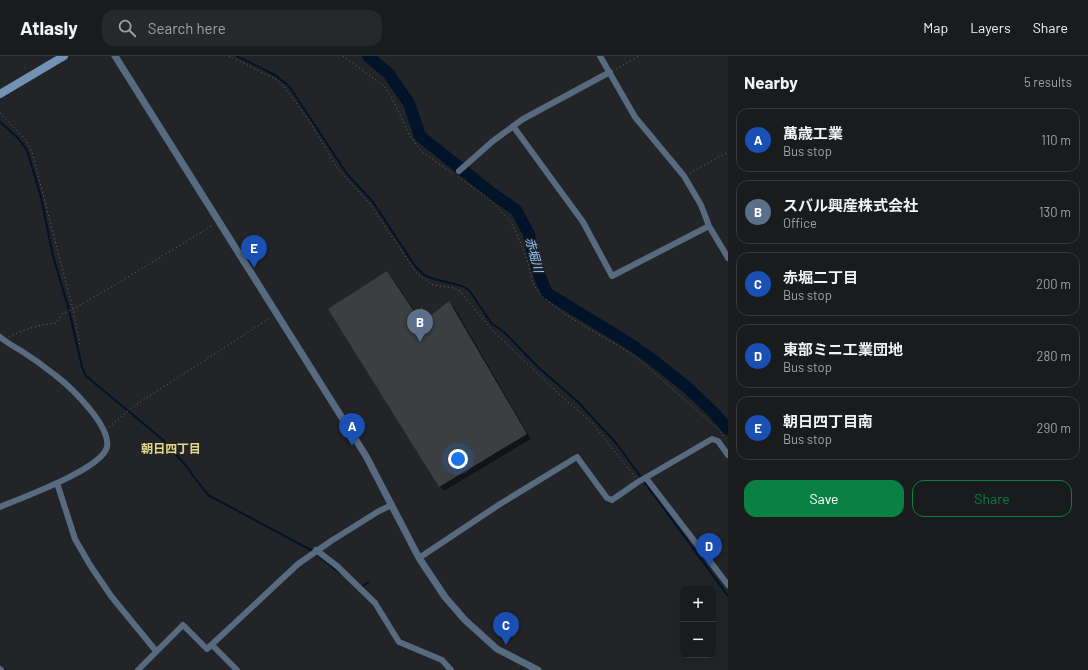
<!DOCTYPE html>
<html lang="en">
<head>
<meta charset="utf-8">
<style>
	:root { --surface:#1a1b1d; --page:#27282a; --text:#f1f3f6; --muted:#9fa1a4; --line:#38393b; --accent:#0b8043 }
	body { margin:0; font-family:Barlow,"Noto Sans JP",sans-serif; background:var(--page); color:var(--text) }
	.controls { position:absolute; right:12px; bottom:12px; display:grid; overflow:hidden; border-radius:8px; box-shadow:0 4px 16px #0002 }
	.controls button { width:36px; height:36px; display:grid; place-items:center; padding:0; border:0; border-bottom:1px solid var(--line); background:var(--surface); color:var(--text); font:20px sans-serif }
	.you { position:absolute; left:458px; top:403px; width:14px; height:14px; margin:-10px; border:3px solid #fff; border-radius:50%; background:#1a73e8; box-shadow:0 0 0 6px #1a73e833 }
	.badge { display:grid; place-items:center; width:26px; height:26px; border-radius:50%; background:var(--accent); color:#fff; font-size:13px; font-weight:700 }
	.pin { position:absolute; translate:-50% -33px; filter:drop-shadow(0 1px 2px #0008) }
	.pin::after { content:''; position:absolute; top:21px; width:14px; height:12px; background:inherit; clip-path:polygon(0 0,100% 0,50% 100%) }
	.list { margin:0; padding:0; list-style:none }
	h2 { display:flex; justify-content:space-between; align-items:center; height:52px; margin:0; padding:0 16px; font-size:17px }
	h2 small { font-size:13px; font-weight:400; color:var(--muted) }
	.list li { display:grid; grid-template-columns:26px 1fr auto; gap:12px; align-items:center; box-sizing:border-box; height:64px; margin:0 8px 8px; padding:0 8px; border:1px solid var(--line); border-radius:12px }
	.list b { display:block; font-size:15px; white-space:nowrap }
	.list p { margin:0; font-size:13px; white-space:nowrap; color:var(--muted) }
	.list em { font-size:13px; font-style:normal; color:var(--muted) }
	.actions { display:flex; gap:8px; padding:12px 16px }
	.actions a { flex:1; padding:9px 0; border:1px solid var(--accent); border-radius:12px; text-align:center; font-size:14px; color:var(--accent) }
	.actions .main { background:var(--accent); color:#fff }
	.icon { flex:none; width:22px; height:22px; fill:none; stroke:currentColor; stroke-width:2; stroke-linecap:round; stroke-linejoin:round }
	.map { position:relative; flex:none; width:728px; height:614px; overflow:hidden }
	header { display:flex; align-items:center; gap:24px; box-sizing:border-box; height:56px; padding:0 20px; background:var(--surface); border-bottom:1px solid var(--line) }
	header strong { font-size:19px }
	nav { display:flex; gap:22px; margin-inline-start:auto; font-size:14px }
	.search { width:280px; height:36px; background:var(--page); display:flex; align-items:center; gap:10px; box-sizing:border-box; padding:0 14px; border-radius:12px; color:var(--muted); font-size:15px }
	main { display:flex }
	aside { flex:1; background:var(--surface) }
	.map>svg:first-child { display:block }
</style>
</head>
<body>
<header>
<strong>Atlasly</strong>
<div class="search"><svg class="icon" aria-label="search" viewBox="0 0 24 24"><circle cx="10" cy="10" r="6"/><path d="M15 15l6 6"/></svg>Search here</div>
<nav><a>Map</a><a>Layers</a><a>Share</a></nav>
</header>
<main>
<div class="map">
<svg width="728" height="614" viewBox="0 0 728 614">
	<rect width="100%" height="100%" fill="#222427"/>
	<path fill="#0007" d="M387,216L392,221L416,257L422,252L430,262L449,247L454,251L531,383L444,435L440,430Z"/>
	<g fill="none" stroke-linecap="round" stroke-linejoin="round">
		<path stroke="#001329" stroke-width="2" d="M237,0L275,19L289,30L347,118L373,146L415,210L424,219L434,223L462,230L469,234L492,268L504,276L539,312L577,345L616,387L728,540
			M0,66L17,81L27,94L41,141L53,200L69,254L82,311L86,320L162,383L188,412L194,421L208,439L311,494L340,517
			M360,532L369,526"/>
		<path stroke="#001329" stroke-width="12" d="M368,0L388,17L409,47L420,80L489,135L516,154L529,178L533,199L540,221L547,237L627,286L649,301L688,332L714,357L728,373"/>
	</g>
	<path fill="#3c3f42" d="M387,215L415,257L422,251L429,261L449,245L527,378L439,431L328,253Z"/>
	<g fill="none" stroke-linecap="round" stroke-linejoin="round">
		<path stroke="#686a6d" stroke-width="1" stroke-dasharray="1 3" stroke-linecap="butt" d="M229,0L277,24L286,33L310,66L337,112L369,147L418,219L433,229L453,232L460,235L492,274L559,338L594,369L635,421
			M343,0L384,30L392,42L409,78L421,95L453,118
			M616,13L639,0
			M0,57L26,84L32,96L73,253L80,289
			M690,117L728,96
			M458,121L486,140L511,166L516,176L527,203L533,228L542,240L566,259L635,300L719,374L728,385
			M9,281C24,273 39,269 56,267L62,258L73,253L115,229L213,169
			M109,371L134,350L270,262"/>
		<path stroke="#576a80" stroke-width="6" d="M600,0L635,61L684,120L701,149L709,170L728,202
			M513,70L583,166L612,220L709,170
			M459,115L493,85L523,63L610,16
			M0,281C7,287 15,291 23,296C34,303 45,311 55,319C71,331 111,370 107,391C102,413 21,442 0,451
			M646,422L728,529
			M57,427L75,483L90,509L111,540L156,595
			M316,494L337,510L375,547L399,586L442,604L451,614
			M419,502L500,448L577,401L607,442L612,444L638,426L712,383L718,385L728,399
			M212,589L237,614
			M0,613L1,614
			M138,614L183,569L207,593L298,508L331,485L379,455L392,449"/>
		<path stroke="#576a80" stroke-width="7" d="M115,0L366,400L419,502L445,541L465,564L497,593L538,614"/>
		<path stroke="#7292b4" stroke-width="8" d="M0,38L64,0"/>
	</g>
	<g text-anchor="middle" stroke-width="3" stroke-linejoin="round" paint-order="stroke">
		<g font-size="12" font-style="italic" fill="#8fc5fd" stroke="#222427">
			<text transform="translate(534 199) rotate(75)" y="4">赤堀川</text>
		</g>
		<g font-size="12" font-weight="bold" fill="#e3d788" stroke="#222427">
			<text x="171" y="397">朝日四丁目</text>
		</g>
	</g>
</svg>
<div class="controls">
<button>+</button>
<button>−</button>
</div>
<div class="you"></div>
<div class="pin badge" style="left:352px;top:390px;background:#1a4fb4">A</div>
<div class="pin badge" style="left:420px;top:286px;background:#5c6f8a">B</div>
<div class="pin badge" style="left:506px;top:589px;background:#1a4fb4">C</div>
<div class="pin badge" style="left:709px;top:510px;background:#1a4fb4">D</div>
<div class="pin badge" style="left:254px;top:212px;background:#1a4fb4">E</div>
</div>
<aside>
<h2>Nearby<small>5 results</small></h2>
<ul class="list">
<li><span class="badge" style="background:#1a4fb4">A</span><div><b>萬歳工業</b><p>Bus stop</p></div><em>110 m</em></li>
<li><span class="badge" style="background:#5c6f8a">B</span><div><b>スバル興産株式会社</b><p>Office</p></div><em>130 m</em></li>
<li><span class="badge" style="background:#1a4fb4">C</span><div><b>赤堀二丁目</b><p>Bus stop</p></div><em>200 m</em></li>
<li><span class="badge" style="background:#1a4fb4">D</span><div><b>東部ミニ工業団地</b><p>Bus stop</p></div><em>280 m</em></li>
<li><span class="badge" style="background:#1a4fb4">E</span><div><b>朝日四丁目南</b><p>Bus stop</p></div><em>290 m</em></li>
</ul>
<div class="actions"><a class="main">Save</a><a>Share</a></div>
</aside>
</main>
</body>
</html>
